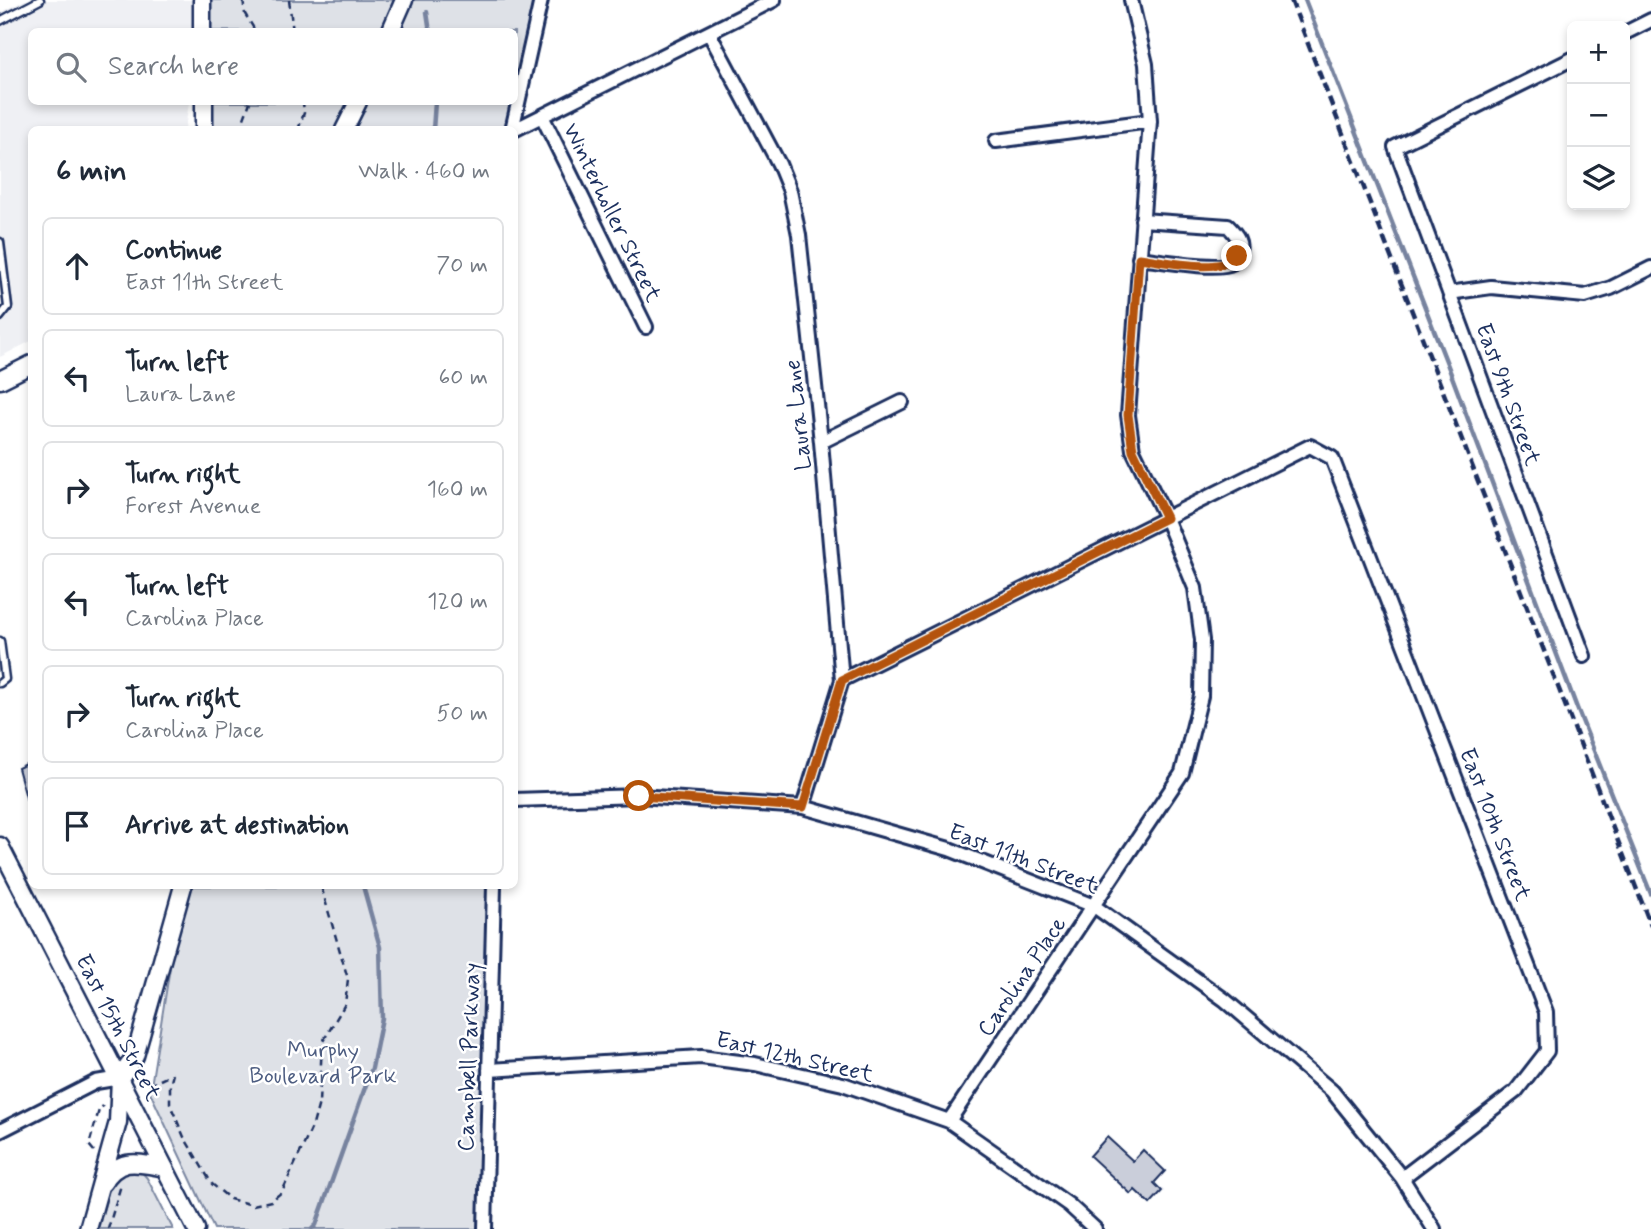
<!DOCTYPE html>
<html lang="en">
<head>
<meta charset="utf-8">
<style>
	:root { --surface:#fff; --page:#f2f2f3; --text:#1f2937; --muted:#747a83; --line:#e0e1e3 }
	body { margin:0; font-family:Mynerve,sans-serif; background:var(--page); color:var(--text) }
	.controls { position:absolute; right:21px; top:21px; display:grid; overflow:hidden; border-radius:10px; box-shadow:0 4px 10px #0003 }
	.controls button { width:63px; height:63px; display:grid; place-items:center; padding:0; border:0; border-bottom:2px solid var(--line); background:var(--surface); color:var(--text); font:35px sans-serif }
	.stop { position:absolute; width:21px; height:21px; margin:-16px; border:5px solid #b45309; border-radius:50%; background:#fff }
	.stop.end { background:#b45309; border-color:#fff; box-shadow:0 2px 7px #0008 }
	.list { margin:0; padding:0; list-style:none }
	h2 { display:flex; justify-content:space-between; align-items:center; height:91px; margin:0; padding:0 28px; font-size:30px }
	h2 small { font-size:23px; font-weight:400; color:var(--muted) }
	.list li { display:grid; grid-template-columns:46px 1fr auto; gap:21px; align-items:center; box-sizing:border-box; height:98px; margin:0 14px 14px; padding:0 14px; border:2px solid var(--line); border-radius:10px }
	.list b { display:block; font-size:26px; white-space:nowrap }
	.list p { margin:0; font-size:23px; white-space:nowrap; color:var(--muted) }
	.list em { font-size:23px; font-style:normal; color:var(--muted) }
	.icon { flex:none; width:38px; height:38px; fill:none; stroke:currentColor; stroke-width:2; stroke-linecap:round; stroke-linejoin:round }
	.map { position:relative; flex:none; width:1651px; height:1229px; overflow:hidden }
	.search { position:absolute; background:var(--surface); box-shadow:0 4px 10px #0003; left:28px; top:28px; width:490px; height:77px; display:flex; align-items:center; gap:18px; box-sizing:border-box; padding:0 24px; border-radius:10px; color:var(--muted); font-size:26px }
	.panel { position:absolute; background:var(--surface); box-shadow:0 4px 10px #0003; left:28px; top:126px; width:490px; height:763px; border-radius:10px }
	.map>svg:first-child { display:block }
</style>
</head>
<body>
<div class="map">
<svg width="1651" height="1229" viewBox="0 0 1651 1229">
	<rect width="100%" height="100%" fill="#fff"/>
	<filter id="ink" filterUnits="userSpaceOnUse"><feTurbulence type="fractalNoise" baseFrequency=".0143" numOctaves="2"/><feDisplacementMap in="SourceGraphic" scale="14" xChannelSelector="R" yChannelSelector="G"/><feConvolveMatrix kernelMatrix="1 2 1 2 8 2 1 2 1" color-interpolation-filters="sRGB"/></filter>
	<g filter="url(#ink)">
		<path fill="#eff0f4" d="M25,0H192L193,31L32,32V102H189L185,129L32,130L31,341L0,357V13Z"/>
		<path fill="#dee1e7" stroke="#7c88a2" stroke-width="2" d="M202,0H541L512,130L204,129V102H514V32L202,31Z
			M183,886H494L485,1229H214L150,1092Z
			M139,1169L147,1178L173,1229H98L111,1183L122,1171Z"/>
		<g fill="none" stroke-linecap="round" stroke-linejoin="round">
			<path stroke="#77839f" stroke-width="4.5" d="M1305,0L1448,366L1577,708L1651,894
				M427,12L430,32
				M433,130L435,102
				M312,1229L316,1225L372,1068L382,1018L380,947L363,886"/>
		</g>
		<path fill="#caceda" stroke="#1b2f5e" stroke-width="2" d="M32,761V806L27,801L18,768Z
			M1107,1137L1133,1161L1143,1150L1165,1171L1154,1183L1162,1191L1150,1204L1135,1190L1131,1194L1090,1156Z"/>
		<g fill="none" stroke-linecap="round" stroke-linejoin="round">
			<g stroke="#1b2f5e" stroke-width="11">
				<path id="lane" d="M0,21L40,0
					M0,242L8,307L0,317
					M0,641L5,679L0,683"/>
			</g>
			<g stroke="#1b2f5e" stroke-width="18">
				<path id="street" d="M709,33L779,164L790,191L799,235L821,442L842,680L803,807
					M1625,33L1651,20
					M1572,59L1395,147L1584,656
					M542,116L646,327
					M512,130L541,0
					M514,130L774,0
					M996,141L1150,121
					M1139,258C1157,260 1218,271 1232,263C1233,262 1237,256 1238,254C1243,242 1236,234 1228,226L1142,220
					M1449,293L1491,287L1585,296L1611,288L1651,268
					M821,442L902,402
					M842,680L1310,446L1332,458L1546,1012L1547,1051L1516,1091L1402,1178
					M514,800L639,796L803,807L949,849L1094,906L1225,1000L1332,1091L1402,1178L1434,1229
					M489,1070L701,1057L755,1064L843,1084L949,1121L1069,1205L1095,1229
					M949,1121L1182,773L1201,696L1202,640L1195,588L1166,518L1133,450L1128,415L1150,121L1146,64L1131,0
					M0,1131L96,1082L120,1078
					M485,1229L494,886"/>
			</g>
			<g stroke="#1b2f5e" stroke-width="21">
				<path id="secondary" d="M202,0V32
					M390,32L404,0
					M204,102V130
					M344,130L358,102
					M0,380L32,364
					M0,846L196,1229
					M103,1183C120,1156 138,1163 165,1168
					M88,1229L118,1122L120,1078L135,1056L183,886"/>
			</g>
			<path stroke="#1b2f5e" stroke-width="2.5" stroke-dasharray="7 5" stroke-linecap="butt" d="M243,0L245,14L256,32
				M289,0L293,32
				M240,130L250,102
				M298,130L304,113L303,102
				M173,1074L170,1085V1104L184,1137L212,1184L230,1199L253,1205L271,1201L282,1192L313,1125L319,1103L322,1043L345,1004L348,979L321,886
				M149,1085L173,1074
				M94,1151L89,1145L99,1110L103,1106
				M108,1229L121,1185"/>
			<use href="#lane" stroke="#fff" stroke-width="6"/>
			<use href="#street" stroke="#fff" stroke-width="12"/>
			<use href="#secondary" stroke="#fff" stroke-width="16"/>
			<path stroke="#1b2f5e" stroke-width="4.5" stroke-dasharray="10 5" stroke-linecap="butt" d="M1291,0L1651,926"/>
		</g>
	</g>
	<g fill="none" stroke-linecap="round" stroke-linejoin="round" filter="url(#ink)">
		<path stroke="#b45309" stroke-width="9" d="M639,796L803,807L842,680L1166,518L1133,450L1128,415L1139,258C1163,261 1222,275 1237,256"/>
	</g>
	<g text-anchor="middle" stroke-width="5" stroke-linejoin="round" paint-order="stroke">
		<g font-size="23" fill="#1b2f5e" stroke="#fff">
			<text transform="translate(613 212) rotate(64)" y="8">Winterholler Street</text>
			<text transform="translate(1509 394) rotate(70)" y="8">East 9th Street</text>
			<text transform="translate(797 415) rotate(-96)" y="8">Laura Lane</text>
			<text transform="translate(1496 824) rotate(69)" y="8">East 10th Street</text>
			<text transform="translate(1024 858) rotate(21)" y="8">East 11th Street</text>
			<text transform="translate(1021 976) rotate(-56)" y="8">Carolina Place</text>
			<text transform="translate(119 1027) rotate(63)" y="8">East 15th Street</text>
			<text transform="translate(795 1056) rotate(13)" y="8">East 12th Street</text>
			<text transform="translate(468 1057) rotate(-88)" y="8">Campbell Parkway</text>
		</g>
		<g font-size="23" fill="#4c5c80" stroke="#fff">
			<text x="323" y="1057">Murphy<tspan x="323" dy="26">Boulevard Park</tspan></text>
		</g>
	</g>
</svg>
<div class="controls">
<button>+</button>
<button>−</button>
<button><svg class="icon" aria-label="layers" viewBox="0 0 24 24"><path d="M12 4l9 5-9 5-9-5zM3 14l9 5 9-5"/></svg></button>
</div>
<div class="stop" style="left:639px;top:796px"></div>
<div class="stop end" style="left:1237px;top:256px"></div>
<div class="search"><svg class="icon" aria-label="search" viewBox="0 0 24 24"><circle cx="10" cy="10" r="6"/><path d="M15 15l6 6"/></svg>Search here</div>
<section class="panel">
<h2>6 min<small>Walk · 460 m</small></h2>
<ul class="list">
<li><svg class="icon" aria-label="ahead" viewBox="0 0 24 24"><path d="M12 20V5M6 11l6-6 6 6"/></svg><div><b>Continue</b><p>East 11th Street</p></div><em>70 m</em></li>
<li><svg class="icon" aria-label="left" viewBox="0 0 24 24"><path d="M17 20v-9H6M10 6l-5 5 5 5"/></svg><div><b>Turn left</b><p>Laura Lane</p></div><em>60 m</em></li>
<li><svg class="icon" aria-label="right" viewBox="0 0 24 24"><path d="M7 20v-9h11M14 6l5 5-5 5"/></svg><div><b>Turn right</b><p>Forest Avenue</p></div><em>160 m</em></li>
<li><svg class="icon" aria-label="left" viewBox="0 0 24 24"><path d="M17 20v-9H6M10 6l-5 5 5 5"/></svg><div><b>Turn left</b><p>Carolina Place</p></div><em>120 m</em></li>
<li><svg class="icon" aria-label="right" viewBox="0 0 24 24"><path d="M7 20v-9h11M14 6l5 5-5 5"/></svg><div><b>Turn right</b><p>Carolina Place</p></div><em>50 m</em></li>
<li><svg class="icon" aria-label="arrive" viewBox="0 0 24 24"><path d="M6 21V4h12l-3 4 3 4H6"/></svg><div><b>Arrive at destination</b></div></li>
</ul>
</section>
</div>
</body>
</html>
